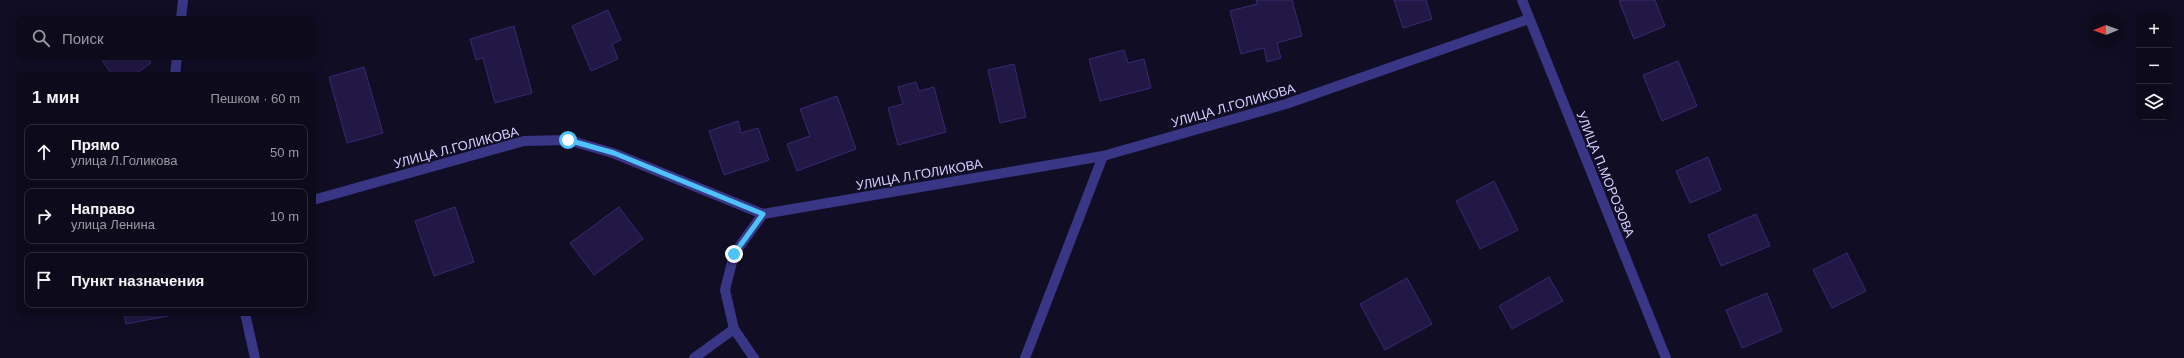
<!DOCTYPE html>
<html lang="ru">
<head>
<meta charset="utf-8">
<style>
	:root { --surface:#0d0a1b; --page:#161324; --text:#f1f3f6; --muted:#9a9aa3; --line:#2d2b3a }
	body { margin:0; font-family:Helvetica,sans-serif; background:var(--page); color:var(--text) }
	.controls { position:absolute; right:12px; top:12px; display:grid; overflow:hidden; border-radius:8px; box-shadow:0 4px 16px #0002 }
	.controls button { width:36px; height:36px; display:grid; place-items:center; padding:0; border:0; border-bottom:1px solid var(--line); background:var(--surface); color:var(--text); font:20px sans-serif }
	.compass { position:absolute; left:2088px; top:12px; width:36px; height:36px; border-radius:50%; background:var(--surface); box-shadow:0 4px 16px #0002; rotate:269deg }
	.stop { position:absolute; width:12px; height:12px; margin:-9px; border:3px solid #4fc3f7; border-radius:50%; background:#fff }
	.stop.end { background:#4fc3f7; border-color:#fff; box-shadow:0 1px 4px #0008 }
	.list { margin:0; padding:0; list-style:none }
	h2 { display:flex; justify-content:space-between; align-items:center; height:52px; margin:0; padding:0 16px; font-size:17px }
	h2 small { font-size:13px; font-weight:400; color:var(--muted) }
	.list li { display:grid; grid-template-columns:26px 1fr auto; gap:12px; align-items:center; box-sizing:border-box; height:56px; margin:0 8px 8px; padding:0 8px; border:1px solid var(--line); border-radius:8px }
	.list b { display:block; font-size:15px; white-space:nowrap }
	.list p { margin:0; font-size:13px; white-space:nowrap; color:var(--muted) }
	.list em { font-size:13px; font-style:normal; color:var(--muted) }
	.icon { flex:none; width:22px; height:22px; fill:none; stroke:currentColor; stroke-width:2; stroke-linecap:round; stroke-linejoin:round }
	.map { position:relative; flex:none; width:2184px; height:358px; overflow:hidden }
	.search { position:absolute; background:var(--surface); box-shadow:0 4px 16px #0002; left:16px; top:16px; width:300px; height:44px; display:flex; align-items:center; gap:10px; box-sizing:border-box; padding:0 14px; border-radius:8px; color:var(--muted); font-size:15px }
	.panel { position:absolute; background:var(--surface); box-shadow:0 4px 16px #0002; left:16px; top:72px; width:300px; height:244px; border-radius:8px }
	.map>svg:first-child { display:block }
</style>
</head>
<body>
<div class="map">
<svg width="2184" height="358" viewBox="0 0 2184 358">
	<rect width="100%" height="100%" fill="#110d24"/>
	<path fill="#221845" stroke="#382972" d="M1256,0H1292L1302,36L1277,43L1281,58L1267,62L1264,48L1241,54L1230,11L1257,4Z
		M1394,0H1426L1432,19L1403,28Z
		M1623,0H1655L1665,26L1634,39L1619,1Z
		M608,10L621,40L612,44L618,59L591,71L572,26Z
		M514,26L532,93L495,103L483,58L476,60L470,39Z
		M1124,50L1128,63L1144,59L1151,88L1100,101L1089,59Z
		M100,57H147L151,63L134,75H112Z
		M1678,61L1697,106L1662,121L1643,75Z
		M1014,64L1026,117L1000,123L988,70Z
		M364,67L383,133L347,143L329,77Z
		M916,82L919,91L934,87L946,132L898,145L888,108L903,104L898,87Z
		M837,96L856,149L797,171L787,144L810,136L800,109Z
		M738,121L741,133L758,128L769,160L724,175L709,131Z
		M1708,157L1721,190L1690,203L1676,171Z
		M1494,181L1518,230L1480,249L1456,201Z
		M455,207L474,262L434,276L415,221Z
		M619,207L643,239L594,275L570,243Z
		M1756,214L1770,246L1721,266L1708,235Z
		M1847,253L1866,291L1832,308L1813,270Z
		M1549,277L1563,301L1512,329L1499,306Z
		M1407,278L1432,324L1385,350L1360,304Z
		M1767,293L1782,331L1742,348L1726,310Z
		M124,313H173V315L126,324Z"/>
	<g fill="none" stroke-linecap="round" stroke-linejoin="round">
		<path stroke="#393685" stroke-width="10" d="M694,358L734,329
			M1025,358L1103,156"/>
		<path stroke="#393685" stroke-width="10" d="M181,19L183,0
			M175,75L177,57
			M313,200L524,141L568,140L613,153L763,214L1103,156L1286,104L1529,19
			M245,313L255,358
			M754,358L734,329L725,290L734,254L763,214"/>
		<path stroke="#393685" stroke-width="10" d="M1522,0L1666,358"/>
	</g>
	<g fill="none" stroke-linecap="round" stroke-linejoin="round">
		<path stroke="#4fc3f7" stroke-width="5" d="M568,140L614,153L763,214L734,254"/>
	</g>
	<g text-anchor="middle" stroke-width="3" stroke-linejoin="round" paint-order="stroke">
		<g font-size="13" fill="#d5d0ff" stroke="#110d24">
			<text transform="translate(1233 105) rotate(-16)" y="5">УЛИЦА Л.ГОЛИКОВА</text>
			<text transform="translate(456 147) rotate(-15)" y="5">УЛИЦА Л.ГОЛИКОВА</text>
			<text transform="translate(919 174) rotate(-10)" y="5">УЛИЦА Л.ГОЛИКОВА</text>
			<text transform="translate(1606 174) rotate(68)" y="5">УЛИЦА П.МОРОЗОВА</text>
		</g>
	</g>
</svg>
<div class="controls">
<button>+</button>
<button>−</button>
<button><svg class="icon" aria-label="layers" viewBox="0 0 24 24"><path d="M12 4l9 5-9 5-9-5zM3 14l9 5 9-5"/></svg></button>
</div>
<svg class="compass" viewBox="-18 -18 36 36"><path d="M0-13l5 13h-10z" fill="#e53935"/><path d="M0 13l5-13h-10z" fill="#9a9aa3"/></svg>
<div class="stop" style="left:568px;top:140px"></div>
<div class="stop end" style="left:734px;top:254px"></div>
<div class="search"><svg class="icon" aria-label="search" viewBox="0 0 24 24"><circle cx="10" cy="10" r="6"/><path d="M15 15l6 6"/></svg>Поиск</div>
<section class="panel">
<h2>1 мин<small>Пешком · 60 m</small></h2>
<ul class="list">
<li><svg class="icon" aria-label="ahead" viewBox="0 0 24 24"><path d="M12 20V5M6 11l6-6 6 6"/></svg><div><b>Прямо</b><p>улица Л.Голикова</p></div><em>50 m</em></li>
<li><svg class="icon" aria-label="right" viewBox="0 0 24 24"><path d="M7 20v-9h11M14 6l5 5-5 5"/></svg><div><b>Направо</b><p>улица Ленина</p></div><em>10 m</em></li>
<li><svg class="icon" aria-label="arrive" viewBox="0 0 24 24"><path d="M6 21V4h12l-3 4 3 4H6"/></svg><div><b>Пункт назначения</b></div></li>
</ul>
</section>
</div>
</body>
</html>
